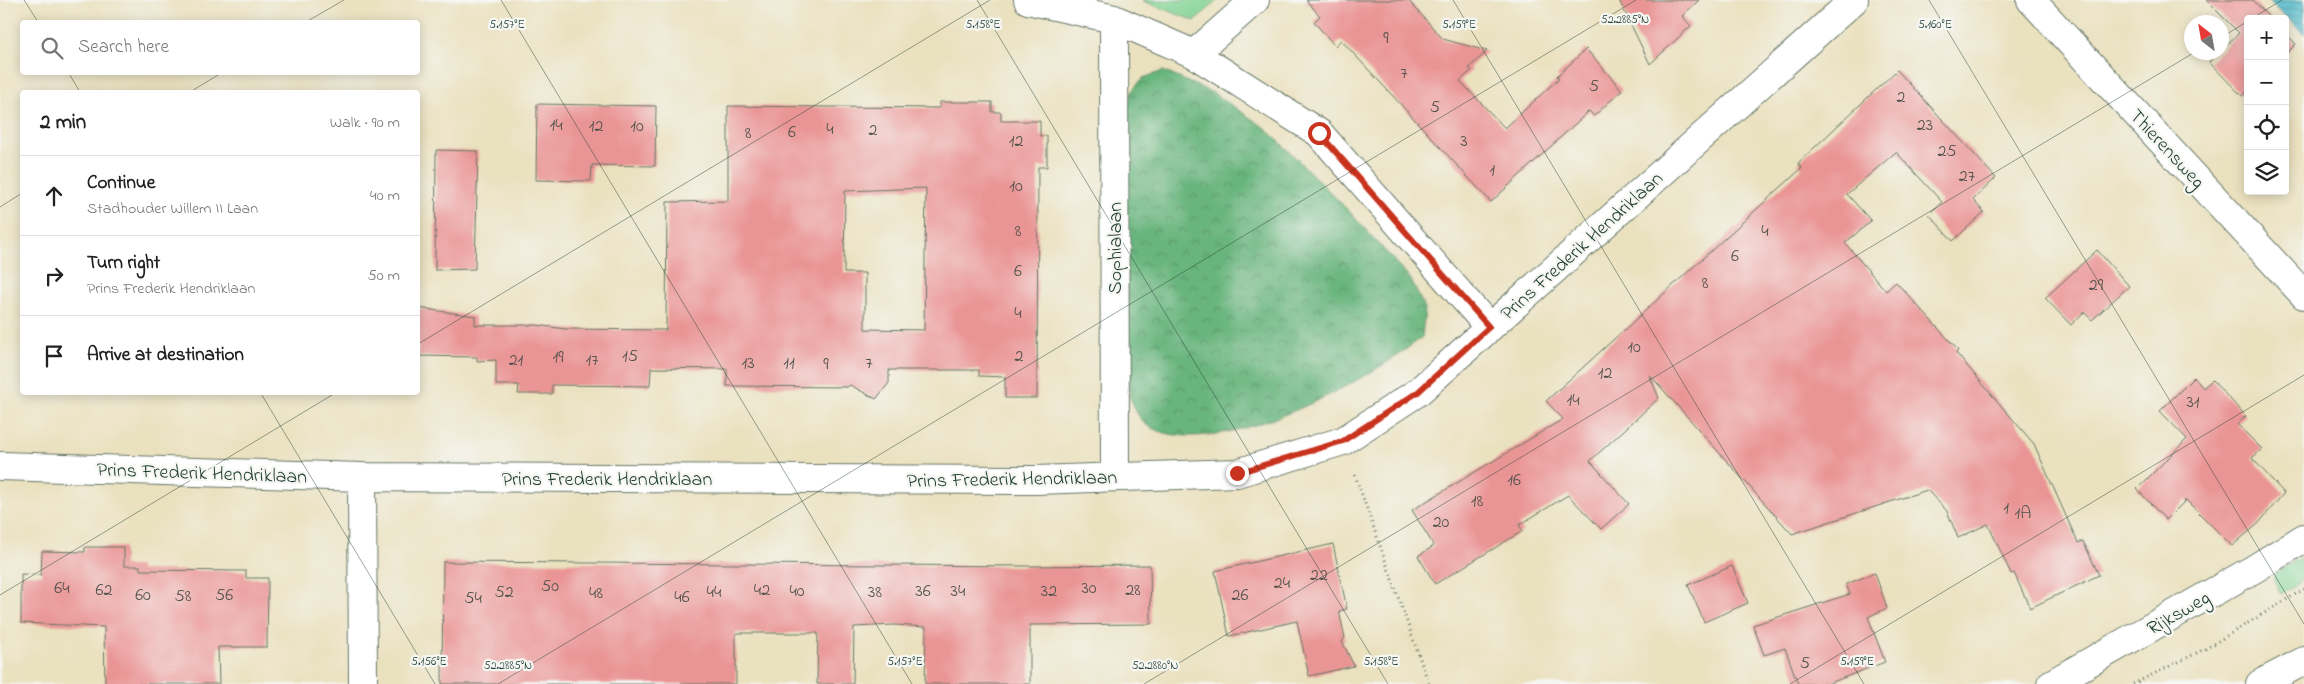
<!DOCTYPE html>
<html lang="en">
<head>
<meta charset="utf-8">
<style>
	:root { --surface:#fff; --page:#f2f2f2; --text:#222; --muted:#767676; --line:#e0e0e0 }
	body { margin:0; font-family:"Indie Flower",sans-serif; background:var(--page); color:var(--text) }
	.controls { position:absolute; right:15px; top:15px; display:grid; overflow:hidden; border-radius:5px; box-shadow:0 2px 12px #0003 }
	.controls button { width:45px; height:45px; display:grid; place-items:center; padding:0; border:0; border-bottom:1px solid var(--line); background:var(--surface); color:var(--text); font:25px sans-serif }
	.compass { position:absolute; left:2184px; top:15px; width:45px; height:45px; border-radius:50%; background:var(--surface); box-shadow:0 2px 12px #0003; rotate:329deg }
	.stop { position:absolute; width:15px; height:15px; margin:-11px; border:4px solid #c8321e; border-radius:50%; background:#fff }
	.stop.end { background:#c8321e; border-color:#fff; box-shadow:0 1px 5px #0008 }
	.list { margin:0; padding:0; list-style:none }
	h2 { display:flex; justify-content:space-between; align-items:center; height:65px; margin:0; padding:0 20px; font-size:21px }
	h2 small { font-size:16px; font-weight:400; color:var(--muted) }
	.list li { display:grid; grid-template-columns:32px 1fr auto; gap:15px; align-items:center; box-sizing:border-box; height:80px; padding:0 20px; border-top:1px solid var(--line) }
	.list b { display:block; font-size:19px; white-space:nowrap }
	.list p { margin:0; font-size:16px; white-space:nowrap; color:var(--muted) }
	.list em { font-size:16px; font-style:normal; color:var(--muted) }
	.icon { flex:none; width:28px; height:28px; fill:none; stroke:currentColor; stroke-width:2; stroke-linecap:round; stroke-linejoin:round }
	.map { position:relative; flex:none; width:2304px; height:684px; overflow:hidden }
	.search { position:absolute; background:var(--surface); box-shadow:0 2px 12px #0003; left:20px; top:20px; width:400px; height:55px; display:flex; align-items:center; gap:12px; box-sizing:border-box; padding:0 18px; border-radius:5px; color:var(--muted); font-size:19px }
	.panel { position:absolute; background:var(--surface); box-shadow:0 2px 12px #0003; left:20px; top:90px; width:400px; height:305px; border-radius:5px }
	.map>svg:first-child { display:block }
</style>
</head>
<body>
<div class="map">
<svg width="2304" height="684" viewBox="0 0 2304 684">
	<defs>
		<pattern id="forest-crowns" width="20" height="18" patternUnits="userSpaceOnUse" patternTransform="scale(1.25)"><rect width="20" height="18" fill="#69b57e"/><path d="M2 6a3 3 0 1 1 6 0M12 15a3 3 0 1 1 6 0" fill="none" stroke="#569468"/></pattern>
		<pattern id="water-rules" width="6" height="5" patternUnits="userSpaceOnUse" patternTransform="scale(1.25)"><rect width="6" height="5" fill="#4cb7c9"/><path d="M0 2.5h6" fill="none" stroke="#3f96a4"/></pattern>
	</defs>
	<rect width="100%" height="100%" fill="#f6f6f2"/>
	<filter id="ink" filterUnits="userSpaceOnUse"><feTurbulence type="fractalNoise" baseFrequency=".02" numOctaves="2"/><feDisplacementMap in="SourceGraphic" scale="10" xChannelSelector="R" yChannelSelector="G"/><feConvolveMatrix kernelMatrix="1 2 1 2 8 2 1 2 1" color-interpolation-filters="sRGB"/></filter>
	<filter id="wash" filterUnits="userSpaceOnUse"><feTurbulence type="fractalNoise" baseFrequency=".0096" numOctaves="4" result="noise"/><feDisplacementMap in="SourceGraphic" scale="20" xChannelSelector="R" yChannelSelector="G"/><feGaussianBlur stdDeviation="1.12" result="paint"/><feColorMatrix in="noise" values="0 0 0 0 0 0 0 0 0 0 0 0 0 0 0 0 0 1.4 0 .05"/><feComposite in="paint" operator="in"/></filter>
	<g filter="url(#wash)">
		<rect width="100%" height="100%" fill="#eae1bf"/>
		<path fill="#82d394" stroke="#508864" d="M1144,0H1218L1195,21L1143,1Z
			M2304,555V579L2281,594L2274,581V574Z"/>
		<path fill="url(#forest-crowns)" stroke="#447959" d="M1163,71L1213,93L1267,129L1346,208L1410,278L1425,309L1422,337C1371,380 1209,468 1145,424C1139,419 1134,406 1130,398L1123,134L1131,92L1143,78Z"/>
		<path fill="url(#water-rules)" stroke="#367a7e" d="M2269,0H2304V34L2268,0Z"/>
		<g id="blocks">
			<path fill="#ea9595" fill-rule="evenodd" d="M1306,0H1408L1443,39L1487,51L1469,68L1472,70L1460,81L1505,128L1559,78L1557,76L1586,49L1622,90L1594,116L1589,111L1491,202L1341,40L1335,46L1314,22L1320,16Z
				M1619,0H1699L1682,16L1691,26L1650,64Z
				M2206,0H2253L2271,19H2248V91L2242,96L2209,62L2239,33Z
				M2285,33L2296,44L2285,55Z
				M1897,70L1996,178L1973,200L1984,212L1953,241L1929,214L1942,202L1896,152L1847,194L1871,221L1845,243L1886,291L1896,282L1958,350L1956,353L2034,444L2078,543L2083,541L2099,575L2030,608L2014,573L2011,574L1988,524L1958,538L1947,511L1927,490L1792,534L1649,374L1659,398L1590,461L1629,504L1601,529L1568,495L1519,525L1523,531L1435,584L1418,556L1434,546L1412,510L1563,419L1546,401L1802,168L1798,163Z
				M940,102H992V112H1001V121H1040V136H1047V167H1038L1037,398H1005V377L979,376V370H889V383L876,399L850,385L847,387L727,386V369L651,368L650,386L552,385V394H518L519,385H496V360L477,361V357L418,356V308L475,316V325H536L566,329L666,330L667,202L728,201V106L940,108ZM926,188L924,330L865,329V273H844L845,191Z
				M537,104L656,106L655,166L592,165L591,181L536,180Z
				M436,150L478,151L475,269L435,270Z
				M2097,250L2129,286L2092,320L2084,312L2071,325L2045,298Z
				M2194,377L2203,388L2212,380L2246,416L2237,424L2262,449L2252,458L2284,493L2258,524L2232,546L2186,500L2166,520L2137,489L2187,439L2160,411Z
				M1333,544L1347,609L1339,611L1345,638L1342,641L1354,666L1309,676L1297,621L1229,636L1215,571Z
				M85,547H124V566H140V570L246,571V578H268L267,647H218L219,684H105L104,627L21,623V574L41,575L42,551L85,552Z
				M443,562L1027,566L1150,565L1151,624L1030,625V684H925L926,627L894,625L854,627L853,684H817L818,633H736V684H442Z
				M1732,566L1748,603L1704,622L1688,585Z
				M1875,573L1887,608L1868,617L1885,662L1827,684H1798L1785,648L1764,655L1753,625L1850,594L1846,584Z"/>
		</g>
	</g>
	<g filter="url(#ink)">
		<use href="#blocks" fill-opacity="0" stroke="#667665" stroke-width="1"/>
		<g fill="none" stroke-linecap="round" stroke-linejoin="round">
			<g stroke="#667665" stroke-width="30">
				<path id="street" d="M1028,0L1114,19L1194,54L1319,133L1489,327
					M2031,0L2304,295
					M1114,19L1115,477
					M1194,54L1255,0
					M0,466L362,477L1036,480L1237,473L1343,441L1418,392L1854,0
					M362,477L363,684
					M2051,684L2254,569L2304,538"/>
			</g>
			<g stroke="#667665" stroke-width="30">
				<path id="secondary" d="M2260,684L2304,661"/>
			</g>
			<path stroke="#667665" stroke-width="3" stroke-dasharray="1 4" stroke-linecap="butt" d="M1355,475L1429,684
				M2133,684L2205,649L2304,589"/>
			<use href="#street" stroke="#fff" stroke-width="28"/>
			<use href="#secondary" stroke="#fff" stroke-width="28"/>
		</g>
	</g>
	<g fill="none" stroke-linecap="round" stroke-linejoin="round" filter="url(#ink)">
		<path stroke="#c8321e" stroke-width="6" d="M1237,473L1343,441L1418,392L1489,327L1319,133"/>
	</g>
	<path fill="none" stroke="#1f3d34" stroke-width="1" stroke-opacity="0.45" d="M24,0L38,22M501,0L912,684M977,0L1388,684M1453,0L1864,684M1929,0L2304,624M2251,19L2282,0M306,22L344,0M2222,37L2248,21M68,72L80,92M190,92L223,72M0,207L22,193M418,344L990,0M260,392L435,684M0,595L337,392M498,684L1636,0M1144,684L2195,52M1790,684L2304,375"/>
	<g text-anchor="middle" stroke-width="4.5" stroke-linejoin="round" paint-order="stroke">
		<g font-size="18" fill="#52534c">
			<text x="1386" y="43">9</text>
			<text x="1404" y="78">7</text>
			<text x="1594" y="91">5</text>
			<text x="1901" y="102">2</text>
			<text x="1435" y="112">5</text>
			<text x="556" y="130">14</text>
			<text x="1925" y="130">23</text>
			<text x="596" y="131">12</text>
			<text x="637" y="131">10</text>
			<text x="830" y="134">4</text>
			<text x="873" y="135">2</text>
			<text x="792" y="137">6</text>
			<text x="748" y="138">8</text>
			<text x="1016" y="146">12</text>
			<text x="1464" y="146">3</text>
			<text x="1947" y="156">25</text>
			<text x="1492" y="175">1</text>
			<text x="1967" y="181">27</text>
			<text x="1016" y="191">10</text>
			<text x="1018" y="236">8</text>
			<text x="1765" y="236">4</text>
			<text x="1735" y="261">6</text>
			<text x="1018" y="276">6</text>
			<text x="1705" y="288">8</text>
			<text x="2096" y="290">29</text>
			<text x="1018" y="318">4</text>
			<text x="1634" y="352">10</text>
			<text x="630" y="361">15</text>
			<text x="1019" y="361">2</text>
			<text x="558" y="362">19</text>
			<text x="516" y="365">21</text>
			<text x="592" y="365">17</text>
			<text x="748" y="368">13</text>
			<text x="789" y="368">11</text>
			<text x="869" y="368">7</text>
			<text x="826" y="369">9</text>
			<text x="1605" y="378">12</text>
			<text x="1573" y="405">14</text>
			<text x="2193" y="407">31</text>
			<text x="1514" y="485">16</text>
			<text x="1477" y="506">18</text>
			<text x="2006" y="513">1</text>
			<text x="2023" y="518">1A</text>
			<text x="1441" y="527">20</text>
			<text x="1319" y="580">22</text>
			<text x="1282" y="588">24</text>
			<text x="550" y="591">50</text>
			<text x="62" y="593">64</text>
			<text x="1089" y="593">30</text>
			<text x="104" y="595">62</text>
			<text x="762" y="595">42</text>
			<text x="1133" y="595">28</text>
			<text x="797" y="596">40</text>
			<text x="923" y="596">36</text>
			<text x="958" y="596">34</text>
			<text x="1049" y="596">32</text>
			<text x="504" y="597">52</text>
			<text x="714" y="597">44</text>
			<text x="875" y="597">38</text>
			<text x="596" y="598">48</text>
			<text x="143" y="600">60</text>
			<text x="224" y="600">56</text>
			<text x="1240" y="600">26</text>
			<text x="183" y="601">58</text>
			<text x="682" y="602">46</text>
			<text x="473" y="603">54</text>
			<text x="1805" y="668">5</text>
		</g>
		<g font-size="20" fill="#1f3d34" stroke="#f6f6f2">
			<text transform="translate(2168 148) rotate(47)" y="7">Thierensweg</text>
			<text transform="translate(1581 245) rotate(-42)" y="7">Prins Frederik Hendriklaan</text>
			<text transform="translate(1114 248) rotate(-90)" y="7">Sophialaan</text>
			<text transform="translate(202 472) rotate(2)" y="7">Prins Frederik Hendriklaan</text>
			<text x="607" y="485">Prins Frederik Hendriklaan</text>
			<text transform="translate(1012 478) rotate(-1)" y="7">Prins Frederik Hendriklaan</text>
			<text transform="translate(2178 612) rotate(-30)" y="7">Rijksweg</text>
		</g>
	</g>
	<g font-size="12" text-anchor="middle" fill="#1f3d34" stroke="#f6f6f2" stroke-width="4.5" stroke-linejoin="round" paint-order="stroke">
		<text x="1625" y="23">52.2885°N</text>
		<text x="507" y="28">5.157°E</text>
		<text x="983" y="28">5.158°E</text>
		<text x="1459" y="28">5.159°E</text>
		<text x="1935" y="28">5.160°E</text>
		<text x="429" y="665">5.156°E</text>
		<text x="905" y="665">5.157°E</text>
		<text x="1381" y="665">5.158°E</text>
		<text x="1857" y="665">5.159°E</text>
		<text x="508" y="669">52.2885°N</text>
		<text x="1155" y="669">52.2880°N</text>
	</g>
</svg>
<div class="controls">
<button>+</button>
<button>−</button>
<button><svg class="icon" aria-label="locate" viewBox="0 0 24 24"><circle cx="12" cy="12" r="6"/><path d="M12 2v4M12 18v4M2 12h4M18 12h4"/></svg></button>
<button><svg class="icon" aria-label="layers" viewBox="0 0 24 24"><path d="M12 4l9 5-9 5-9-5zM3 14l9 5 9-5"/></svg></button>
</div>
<svg class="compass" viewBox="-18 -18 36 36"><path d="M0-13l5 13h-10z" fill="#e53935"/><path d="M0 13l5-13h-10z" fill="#767676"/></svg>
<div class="stop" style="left:1319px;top:133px"></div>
<div class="stop end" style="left:1237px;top:473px"></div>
<div class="search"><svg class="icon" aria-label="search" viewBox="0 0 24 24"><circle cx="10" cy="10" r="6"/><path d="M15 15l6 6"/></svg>Search here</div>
<section class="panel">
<h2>2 min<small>Walk · 90 m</small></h2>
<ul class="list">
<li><svg class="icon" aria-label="ahead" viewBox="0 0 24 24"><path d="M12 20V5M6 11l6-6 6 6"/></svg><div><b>Continue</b><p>Stadhouder Willem II Laan</p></div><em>40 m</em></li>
<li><svg class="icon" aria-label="right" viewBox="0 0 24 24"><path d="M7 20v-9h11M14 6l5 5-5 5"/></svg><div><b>Turn right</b><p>Prins Frederik Hendriklaan</p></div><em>50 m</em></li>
<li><svg class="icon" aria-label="arrive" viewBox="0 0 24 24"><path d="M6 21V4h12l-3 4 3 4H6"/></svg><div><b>Arrive at destination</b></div></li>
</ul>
</section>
</div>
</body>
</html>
